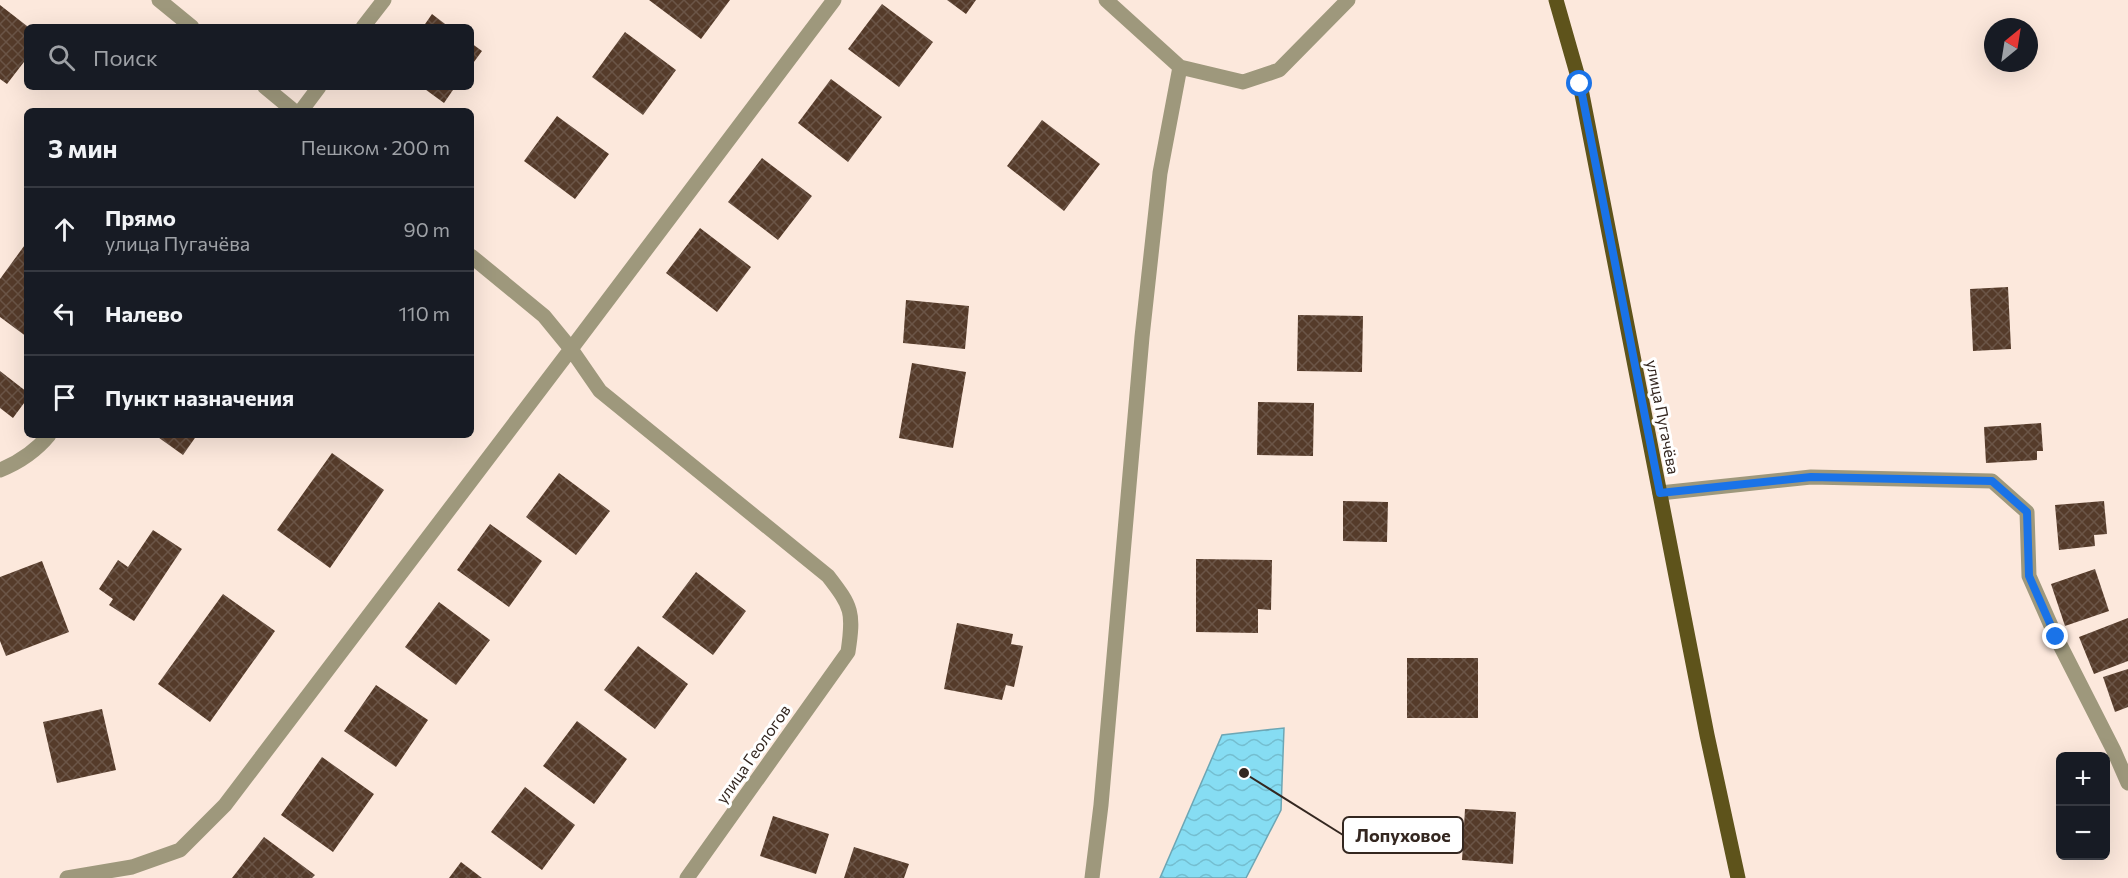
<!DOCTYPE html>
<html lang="ru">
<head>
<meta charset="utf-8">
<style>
	:root { --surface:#171b24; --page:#20242c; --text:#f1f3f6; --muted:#9ea1a6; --line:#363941 }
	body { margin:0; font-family:Commissioner,sans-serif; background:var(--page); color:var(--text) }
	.controls { position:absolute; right:18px; bottom:18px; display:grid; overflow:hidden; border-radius:9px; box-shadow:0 6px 24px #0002 }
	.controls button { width:54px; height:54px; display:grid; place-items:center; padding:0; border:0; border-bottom:2px solid var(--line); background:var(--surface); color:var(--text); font:30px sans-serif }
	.compass { position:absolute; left:1984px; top:18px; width:54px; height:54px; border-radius:50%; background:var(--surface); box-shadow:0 6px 24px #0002; rotate:30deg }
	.stop { position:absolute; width:18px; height:18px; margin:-14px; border:4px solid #1a73e8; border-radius:50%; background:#fff }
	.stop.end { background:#1a73e8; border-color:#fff; box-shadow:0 2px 6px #0008 }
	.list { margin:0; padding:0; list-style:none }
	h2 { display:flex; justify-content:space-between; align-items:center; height:78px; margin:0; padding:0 24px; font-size:26px }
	h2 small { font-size:20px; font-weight:400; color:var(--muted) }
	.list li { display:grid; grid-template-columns:39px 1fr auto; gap:18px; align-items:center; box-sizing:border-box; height:84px; padding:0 24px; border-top:2px solid var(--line) }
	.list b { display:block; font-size:22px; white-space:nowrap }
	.list p { margin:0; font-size:20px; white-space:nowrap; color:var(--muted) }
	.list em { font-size:20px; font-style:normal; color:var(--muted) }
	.icon { flex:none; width:33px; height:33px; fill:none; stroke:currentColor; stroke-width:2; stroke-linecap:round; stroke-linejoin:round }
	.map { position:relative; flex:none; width:2128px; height:878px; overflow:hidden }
	.search { position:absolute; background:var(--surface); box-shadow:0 6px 24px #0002; left:24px; top:24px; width:450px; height:66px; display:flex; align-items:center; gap:15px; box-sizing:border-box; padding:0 21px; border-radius:9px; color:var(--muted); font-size:22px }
	.panel { position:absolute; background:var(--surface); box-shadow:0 6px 24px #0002; left:24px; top:108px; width:450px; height:330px; border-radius:9px }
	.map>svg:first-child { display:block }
</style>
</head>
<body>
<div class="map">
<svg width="2128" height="878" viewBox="0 0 2128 878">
	<defs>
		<pattern id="water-waves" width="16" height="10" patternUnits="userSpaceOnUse" patternTransform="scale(1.5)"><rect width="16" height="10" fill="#86ddf3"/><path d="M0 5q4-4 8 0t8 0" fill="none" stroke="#74bed0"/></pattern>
		<pattern id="building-cross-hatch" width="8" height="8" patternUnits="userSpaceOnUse" patternTransform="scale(1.5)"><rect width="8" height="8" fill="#553b2a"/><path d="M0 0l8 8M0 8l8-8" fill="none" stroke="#6b5547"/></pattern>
	</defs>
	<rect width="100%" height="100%" fill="#fce8dc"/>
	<path fill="url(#water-waves)" stroke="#6da6b4" stroke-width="1.5" d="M1284,728L1281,810L1246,878H1160L1222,735Z"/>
	<path fill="url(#building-cross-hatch)" d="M649,0H730L701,39Z
		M947,0H976L966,14Z
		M882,4L933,42L899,87L848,49Z
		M0,5L27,26V58L7,84L0,79Z
		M432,14L449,27H423Z
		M625,32L676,70L643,115L592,77Z
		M471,43L482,51L471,66Z
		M831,79L882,117L848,162L798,123Z
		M422,87H455L444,103Z
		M557,116L609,154L575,199L524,161Z
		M1042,120L1100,164L1064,211L1007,166Z
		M762,158L812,196L778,240L728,202Z
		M700,228L751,267L717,312L666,273Z
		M27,242V337L0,317V279Z
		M2008,287L2011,349L1973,351L1970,289Z
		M906,300L969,306L965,349L903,343Z
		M1298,315L1363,316L1362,372L1297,371Z
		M912,363L966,372L953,448L899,438Z
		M0,371L27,392V399L13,418L0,408Z
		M1258,402L1314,403L1313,456L1257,455Z
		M2041,423L2043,451H2037V460L1986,463L1984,427Z
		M155,435H197L183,455Z
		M332,453L384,490L330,568L277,530Z
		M559,473L610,511L576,555L526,517Z
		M1343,501L1388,502L1387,542L1343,541Z
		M2104,501L2107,534L2094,535L2095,546L2059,550L2055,505Z
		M490,524L542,561L509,607L457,570Z
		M153,530L182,549L134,621L109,605L113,599L99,589L118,560L128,567Z
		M1196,559L1272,560L1271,610L1258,609V633L1196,632Z
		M42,561L69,632L6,656L0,641V577Z
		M2095,569L2109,611L2065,626L2051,584Z
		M696,572L746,611L713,655L662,617Z
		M223,594L275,631L210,722L158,684Z
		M439,602L490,640L456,685L405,647Z
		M2128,618V661L2094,674L2079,637Z
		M957,623L1013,634L1011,644L1023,646L1014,687L1006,685L1002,700L944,689Z
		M638,646L688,684L655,729L604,690Z
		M1407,658H1478V718H1407Z
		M2128,669V707L2115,712L2103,677Z
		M376,685L428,720L396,767L344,731Z
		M102,709L116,770L57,783L43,722Z
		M577,721L627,759L594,804L543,766Z
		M322,757L374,794L333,852L281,815Z
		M525,787L575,825L542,870L491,832Z
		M1465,809L1516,812L1513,864L1462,860Z
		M773,816L829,834L816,874L760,856Z
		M264,837L315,875L312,878H232Z
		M854,847L909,864L904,878H844Z
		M461,862L482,878H449Z"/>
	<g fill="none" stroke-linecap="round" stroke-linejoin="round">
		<path stroke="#9e987c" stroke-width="15" d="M1660,493L1811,477L1992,481L2027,512L2029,576L2056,637L2114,751L2128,783"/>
		<path stroke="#9e987c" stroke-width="15" d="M159,0L192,27
			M1106,0L1180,67L1243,82L1279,70L1348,0
			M363,27L384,0
			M265,87L294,111
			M301,111L319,87
			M471,256L544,316L571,349L600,391L828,576C852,607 854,612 848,652L687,878
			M0,470C20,462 35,452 49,435
			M67,878L132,867L180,850L225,805L571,349L834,0
			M1092,878L1101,805L1142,337L1160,173L1180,67"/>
		<path stroke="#5e531b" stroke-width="15" d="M1556,0L1580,84L1707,735L1738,878"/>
	</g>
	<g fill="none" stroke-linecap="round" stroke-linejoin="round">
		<path stroke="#1a73e8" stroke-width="8" d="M1580,84L1660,493L1811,477L1992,481L2027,512L2029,576L2056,637"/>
	</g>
	<g text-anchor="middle" stroke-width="6" stroke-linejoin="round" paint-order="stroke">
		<g font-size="16" fill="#342720" stroke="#fff">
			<text transform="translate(1663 417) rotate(79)" y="6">улица Пугачёва</text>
			<text transform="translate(753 754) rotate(-55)" y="6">улица Геологов</text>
		</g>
	</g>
	<path fill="none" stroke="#342720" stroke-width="2" d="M1244 773L1343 835"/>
	<circle fill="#342720" stroke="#fff" stroke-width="2" cx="1244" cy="773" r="6"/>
	<rect fill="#fff" stroke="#342720" stroke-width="2" x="1343" y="817" width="120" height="36" rx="6"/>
	<g font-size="18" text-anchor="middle" font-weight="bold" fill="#342720">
		<text x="1403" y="842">Лопуховое</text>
	</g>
</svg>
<div class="controls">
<button>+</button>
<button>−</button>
</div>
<svg class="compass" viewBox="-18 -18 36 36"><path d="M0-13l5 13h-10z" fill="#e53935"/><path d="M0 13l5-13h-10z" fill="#9ea1a6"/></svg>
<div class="stop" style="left:1580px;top:84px"></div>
<div class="stop end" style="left:2056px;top:637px"></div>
<div class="search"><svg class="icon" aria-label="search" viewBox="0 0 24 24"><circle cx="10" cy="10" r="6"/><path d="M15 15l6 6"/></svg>Поиск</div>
<section class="panel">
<h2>3 мин<small>Пешком · 200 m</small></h2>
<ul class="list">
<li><svg class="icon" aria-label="ahead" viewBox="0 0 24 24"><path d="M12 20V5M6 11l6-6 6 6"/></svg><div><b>Прямо</b><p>улица Пугачёва</p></div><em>90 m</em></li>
<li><svg class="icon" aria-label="left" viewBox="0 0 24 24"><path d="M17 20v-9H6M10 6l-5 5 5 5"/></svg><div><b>Налево</b></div><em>110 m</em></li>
<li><svg class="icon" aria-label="arrive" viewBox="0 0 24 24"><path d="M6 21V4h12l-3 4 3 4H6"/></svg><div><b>Пункт назначения</b></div></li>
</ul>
</section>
</div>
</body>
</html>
